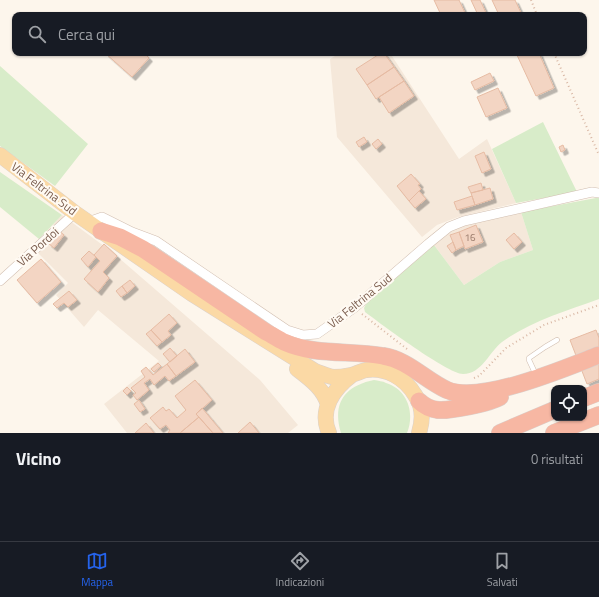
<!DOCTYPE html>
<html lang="it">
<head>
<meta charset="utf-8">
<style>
	:root { --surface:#171b24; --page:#242831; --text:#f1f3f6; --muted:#9ea1a6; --line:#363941; --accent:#2563eb }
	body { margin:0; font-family:"Titillium Web",sans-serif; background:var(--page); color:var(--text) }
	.controls { position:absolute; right:12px; bottom:12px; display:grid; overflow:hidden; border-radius:8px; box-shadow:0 1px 3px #0004 }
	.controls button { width:36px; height:36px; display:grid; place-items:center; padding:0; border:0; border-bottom:1px solid var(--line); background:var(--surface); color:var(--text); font:20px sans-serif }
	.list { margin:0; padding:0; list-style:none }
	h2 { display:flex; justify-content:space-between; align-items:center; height:52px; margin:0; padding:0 16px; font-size:17px }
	h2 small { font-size:13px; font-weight:400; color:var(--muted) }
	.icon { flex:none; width:22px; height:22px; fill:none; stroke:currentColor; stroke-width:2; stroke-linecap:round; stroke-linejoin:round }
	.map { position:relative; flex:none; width:599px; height:433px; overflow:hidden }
	.search { position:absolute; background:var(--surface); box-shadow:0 1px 3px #0004; left:12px; right:12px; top:12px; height:44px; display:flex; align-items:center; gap:10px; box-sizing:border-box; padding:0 14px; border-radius:8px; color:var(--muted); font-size:15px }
	.sheet { height:108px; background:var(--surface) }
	nav { display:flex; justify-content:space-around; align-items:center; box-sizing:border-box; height:56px; border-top:1px solid var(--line); background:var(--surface); font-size:11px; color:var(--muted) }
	nav a { display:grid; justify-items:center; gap:2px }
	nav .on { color:var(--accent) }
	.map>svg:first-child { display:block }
</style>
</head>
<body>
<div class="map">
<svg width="599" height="433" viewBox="0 0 599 433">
	<defs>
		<filter id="shadow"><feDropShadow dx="3.5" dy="3.5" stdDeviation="0" flood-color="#0004"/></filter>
	</defs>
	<rect width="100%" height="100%" fill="#fdf6ec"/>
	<path fill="#f5e8da" d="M340,53H390L459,159L487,139L516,203L458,217L437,225L422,237L337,137L330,59Z
		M521,212L533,250L500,262L464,285L434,245L453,230L477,220Z
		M62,215L112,252L260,380L298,425L288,433H127L104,404L159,361L98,310L84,327L56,295L68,283L32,247Z"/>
	<path fill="#d8ecc9" d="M0,66L88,144L55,186L0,146Z
		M543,122L577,192L516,203L492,149Z
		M0,172L62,215L39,239L0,207Z
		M596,198H599V299C566,311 531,321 502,342C489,352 482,374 463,374C448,374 381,324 365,312L364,308L366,304L434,245L464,285L500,262L533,250L521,212Z
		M374,380C378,381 383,381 386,383C408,390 415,413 407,433H341C332,404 344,386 374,380Z"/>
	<path fill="#f3d5c3" stroke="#e6bba3" filter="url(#shadow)" d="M434,0H459L466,15H441Z
		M471,0H480L487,15H478Z
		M492,0H515L522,15H499Z
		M105,53H144L149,58L132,77Z
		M381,53H384L394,67L367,85L356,69Z
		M516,53H539L554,88L536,96Z
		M394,67L404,81L376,99L367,85Z
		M490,73L494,81L475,90L471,82Z
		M404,81L414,96L389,113L379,97Z
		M498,88L507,108L486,117L477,97Z
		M364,137L367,142L359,147L356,142Z
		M378,139L382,144L376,149L372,144Z
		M563,145L565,150L561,152L559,147Z
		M484,152L491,169L482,173L475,156Z
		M411,174L420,184L418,185L421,189L409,201L397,186Z
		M481,183L483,190L471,193L468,187Z
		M490,188L493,199L475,205L471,193Z
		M419,191L426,199L415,208L409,201Z
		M472,196L475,205L457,210L454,202Z
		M476,225L483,242L465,249L459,232Z
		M58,230L64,235L54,248L48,243Z
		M459,232L464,246L456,250L450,235Z
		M514,233L522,242L514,249L506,240Z
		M453,242L456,250L452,253L447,246Z
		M104,244L117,256L103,272L109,278L98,292L84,279L100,261L94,255Z
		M89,251L96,257L88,267L81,259Z
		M41,259L61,282L37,303L17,280Z
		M130,280L135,286L127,293L122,286Z
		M122,286L127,293L121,297L116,291Z
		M69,291L77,300L68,307L64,303L57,308L53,304Z
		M169,314L177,323L168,331L171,335L162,342L151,330Z
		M151,330L162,342L157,346L146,334Z
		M596,330L599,338V379L587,384L570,340Z
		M170,348L177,356L170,362L163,354Z
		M185,349L195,362L176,376L167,364Z
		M158,363L161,366L154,372L151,369Z
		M167,364L176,376L169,381L165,376L154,385L150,379L144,383L149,390L137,400L133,395L136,393L131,388L145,377L141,371L146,367L153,375Z
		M195,380L212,400L196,414L199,417L180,433H168L170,430L166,425L160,429L150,418L163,407L166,411L169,409L177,418L186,410L175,396Z
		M127,387L131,391L127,395L123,391Z
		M139,400L145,409L140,412L134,404Z
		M202,408L223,433H213L196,414Z
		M199,417L213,433H180Z
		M250,422L259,433H238Z
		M146,423L154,433H135Z"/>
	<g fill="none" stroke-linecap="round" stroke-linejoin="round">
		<g stroke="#d1beb0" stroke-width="5.5">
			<path id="service" d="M536,375L529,360V358L545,347L557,340"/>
		</g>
		<g stroke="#d1beb0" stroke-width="10">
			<path id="minor" d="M88,222L102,217L132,232L156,241L287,330L303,335L317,334L354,308L428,244L449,227L464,221L592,192L599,193
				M0,281L75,213"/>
		</g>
		<g stroke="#dad1cd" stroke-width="16">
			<path id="primary" d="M0,155L75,213L192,294L315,371C321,373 327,376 333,377C339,377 346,376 351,375C356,374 361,371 366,370C386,367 405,378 415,395C423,406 423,420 419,433
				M297,369C310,379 324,389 328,405
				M329,433C319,410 333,389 352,375"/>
		</g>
		<g stroke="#dad1cd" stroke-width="18">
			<path id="motorway" d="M101,231L120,237L143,249L266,332C272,335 278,339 284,342C315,356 351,350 383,356C408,360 425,380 447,390C482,404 565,368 599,355
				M584,398L599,392
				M419,401C424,406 430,409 438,410C450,411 490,403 500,397
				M500,433L554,410
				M554,433L599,415"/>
		</g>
		<path stroke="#d9b8a5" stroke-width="2" stroke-dasharray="1 3" stroke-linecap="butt" d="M531,0L537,15
			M554,53L599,155
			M362,314L407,349
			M474,378L479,376L506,348L544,325L599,305"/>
		<use href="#service" stroke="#fff" stroke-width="4.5"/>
		<use href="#minor" stroke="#fff" stroke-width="9"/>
		<use href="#primary" stroke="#fbd9a5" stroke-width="15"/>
		<use href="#motorway" stroke="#f7b7a3" stroke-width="17"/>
	</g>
	<g text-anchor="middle" stroke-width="4" stroke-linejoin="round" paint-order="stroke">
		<g font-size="10" fill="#987a6a">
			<text x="470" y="241">16</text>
		</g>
		<g font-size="12" fill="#7a5c4d" stroke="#fffaf3">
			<text transform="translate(44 189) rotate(37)" y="4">Via Feltrina Sud</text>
			<text transform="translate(38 247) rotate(-42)" y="4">Via Pordoi</text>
			<text transform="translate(360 301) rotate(-39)" y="4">Via Feltrina Sud</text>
		</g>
	</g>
</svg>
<div class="controls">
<button><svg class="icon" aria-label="locate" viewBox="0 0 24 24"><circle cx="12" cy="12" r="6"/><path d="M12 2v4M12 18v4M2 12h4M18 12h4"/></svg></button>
</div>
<div class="search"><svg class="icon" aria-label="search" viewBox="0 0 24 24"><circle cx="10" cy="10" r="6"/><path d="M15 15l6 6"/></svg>Cerca qui</div>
</div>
<section class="sheet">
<h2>Vicino<small>0 risultati</small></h2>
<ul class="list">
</ul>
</section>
<nav>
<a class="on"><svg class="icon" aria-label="map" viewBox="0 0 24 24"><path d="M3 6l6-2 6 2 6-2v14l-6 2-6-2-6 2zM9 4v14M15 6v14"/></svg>Mappa</a>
<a><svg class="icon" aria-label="directions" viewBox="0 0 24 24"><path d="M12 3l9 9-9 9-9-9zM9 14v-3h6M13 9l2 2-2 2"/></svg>Indicazioni</a>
<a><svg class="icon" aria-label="saved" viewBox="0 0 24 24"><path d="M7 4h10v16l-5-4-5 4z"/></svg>Salvati</a>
</nav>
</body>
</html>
